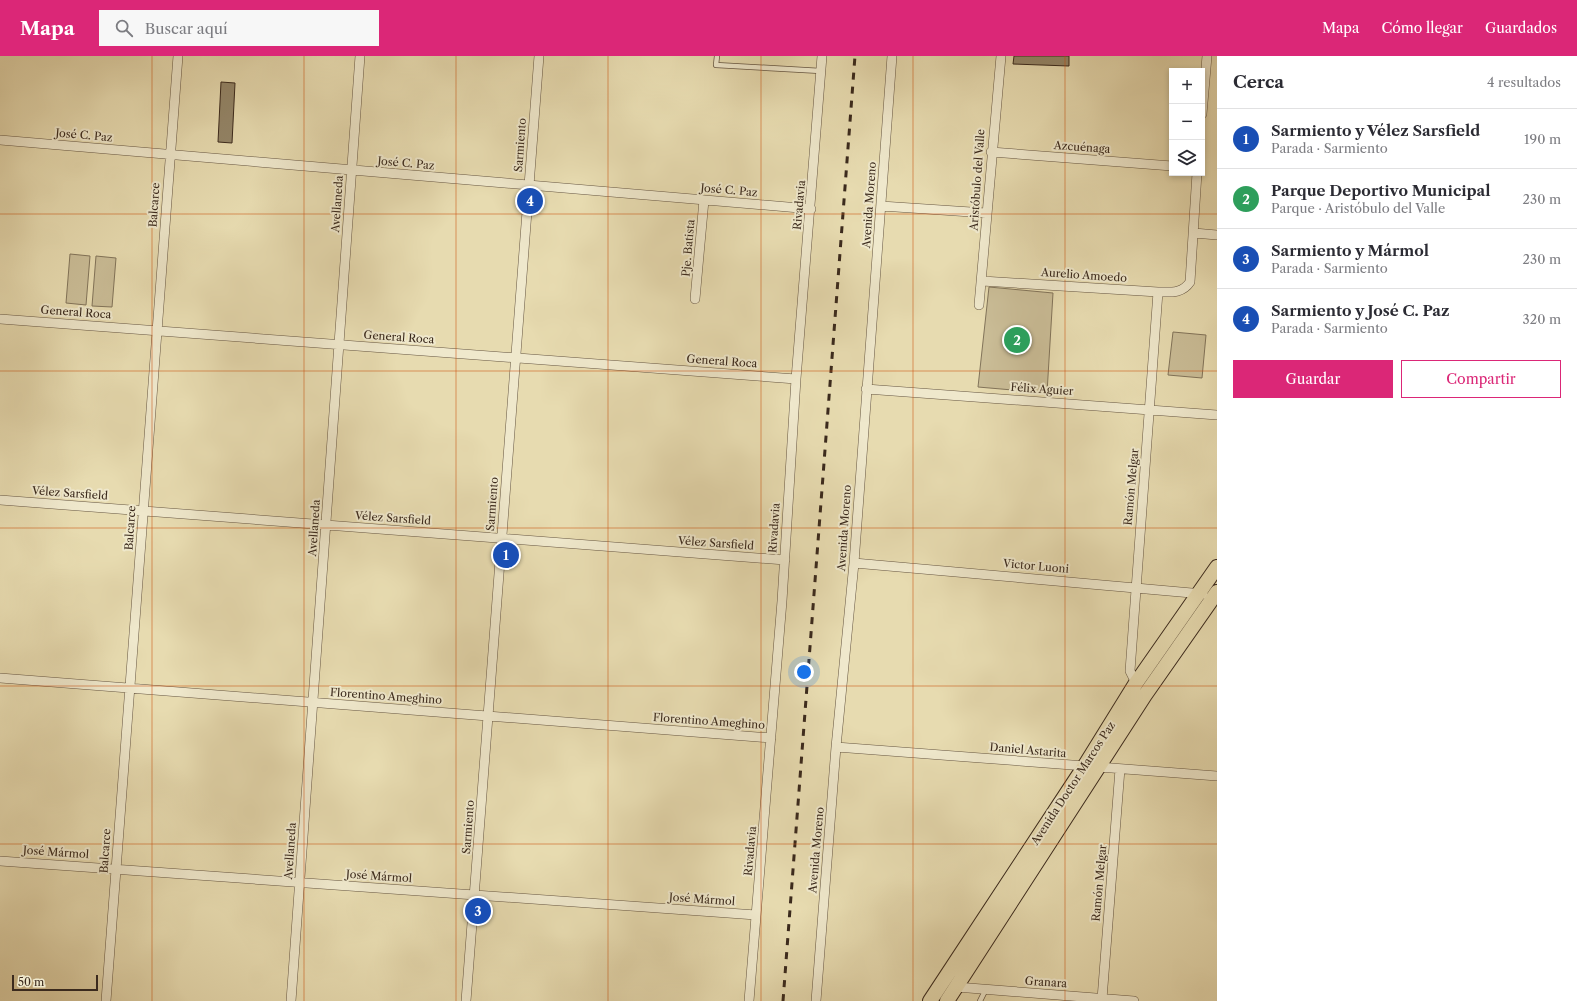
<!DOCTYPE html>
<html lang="es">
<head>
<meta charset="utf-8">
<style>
	:root { --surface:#fff; --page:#f7f7f7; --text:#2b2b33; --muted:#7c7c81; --line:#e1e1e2; --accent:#db2777 }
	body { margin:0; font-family:"Libre Caslon Text",serif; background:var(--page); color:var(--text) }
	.controls { position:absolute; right:12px; top:12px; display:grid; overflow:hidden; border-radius:0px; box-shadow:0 2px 6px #0003 }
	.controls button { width:36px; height:36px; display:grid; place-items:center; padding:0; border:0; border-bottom:1px solid var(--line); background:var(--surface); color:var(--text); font:20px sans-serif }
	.scale { position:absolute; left:12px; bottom:10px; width:86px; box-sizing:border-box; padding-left:4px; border:2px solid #3b2a1d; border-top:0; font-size:11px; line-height:14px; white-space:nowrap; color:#3b2a1d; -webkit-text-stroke:3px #efe8cc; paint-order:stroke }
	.you { position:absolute; left:804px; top:616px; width:14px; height:14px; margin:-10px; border:3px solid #fff; border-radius:50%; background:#1a73e8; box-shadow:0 0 0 6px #1a73e833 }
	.badge { display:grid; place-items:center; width:26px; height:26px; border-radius:50%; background:var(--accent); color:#fff; font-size:13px; font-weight:700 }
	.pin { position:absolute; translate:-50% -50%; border:2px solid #fff; box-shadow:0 1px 4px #0006 }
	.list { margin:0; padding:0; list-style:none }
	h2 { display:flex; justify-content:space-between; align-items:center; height:52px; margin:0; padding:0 16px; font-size:17px }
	h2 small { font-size:13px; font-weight:400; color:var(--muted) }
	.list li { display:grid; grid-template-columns:26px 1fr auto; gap:12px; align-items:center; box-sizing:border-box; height:60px; padding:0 16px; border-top:1px solid var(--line) }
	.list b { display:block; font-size:15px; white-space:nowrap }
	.list p { margin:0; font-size:13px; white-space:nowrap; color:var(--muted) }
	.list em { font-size:13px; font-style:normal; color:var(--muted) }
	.actions { display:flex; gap:8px; padding:12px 16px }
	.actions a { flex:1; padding:9px 0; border:1px solid var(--accent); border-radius:0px; text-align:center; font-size:14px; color:var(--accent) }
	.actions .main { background:var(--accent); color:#fff }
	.icon { flex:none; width:22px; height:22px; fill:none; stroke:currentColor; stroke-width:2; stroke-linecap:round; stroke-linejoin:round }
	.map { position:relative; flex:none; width:1217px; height:945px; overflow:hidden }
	header { display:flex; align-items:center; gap:24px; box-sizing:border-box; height:56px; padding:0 20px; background:var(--accent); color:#fff }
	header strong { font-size:19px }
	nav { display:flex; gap:22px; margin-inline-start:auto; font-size:14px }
	.search { width:280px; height:36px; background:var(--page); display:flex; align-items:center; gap:10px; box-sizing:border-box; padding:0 14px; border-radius:0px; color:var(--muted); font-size:15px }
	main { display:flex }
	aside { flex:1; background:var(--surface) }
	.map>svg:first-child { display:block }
</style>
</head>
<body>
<header>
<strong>Mapa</strong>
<div class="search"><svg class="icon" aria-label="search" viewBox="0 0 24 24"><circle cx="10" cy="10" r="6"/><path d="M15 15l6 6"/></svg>Buscar aquí</div>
<nav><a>Mapa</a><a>Cómo llegar</a><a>Guardados</a></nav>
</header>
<main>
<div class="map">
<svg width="1217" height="945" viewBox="0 0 1217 945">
	<rect width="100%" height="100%" fill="#e7dbb0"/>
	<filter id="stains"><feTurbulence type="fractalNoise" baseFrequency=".005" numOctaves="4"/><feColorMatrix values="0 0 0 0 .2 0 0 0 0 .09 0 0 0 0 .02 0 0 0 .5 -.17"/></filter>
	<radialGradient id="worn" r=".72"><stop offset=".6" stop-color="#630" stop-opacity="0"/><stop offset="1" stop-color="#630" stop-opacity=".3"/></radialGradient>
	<path fill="#cabd97" stroke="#82745a" d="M70,198L90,200L86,249L66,247Z
		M96,200L116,202L112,251L92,250Z
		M989,231L1053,237L1047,337L978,331Z
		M1173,276L1206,279L1202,322L1168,319Z"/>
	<path fill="#948669" stroke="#3b2a1d" d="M1014,0H1069V10L1013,8Z
		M221,26L235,27L232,87L218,86Z"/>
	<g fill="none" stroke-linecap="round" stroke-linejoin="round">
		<g stroke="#665642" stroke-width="6">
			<path id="service" d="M717,0L716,9L821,15
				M980,945L986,933"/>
		</g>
		<g stroke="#665642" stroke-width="10">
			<path id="minor" d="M1202,58L1207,0
				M0,84L811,153
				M991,96L1172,110
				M881,150L986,157
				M1194,177L1217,179
				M982,225L1158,236C1170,236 1182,238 1190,226L1197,117
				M695,243L704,144
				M979,249L1001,0
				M0,263L796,323
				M866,333L1217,359
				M0,444L785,504
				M854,507L1203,538
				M0,622L771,682
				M1136,627L1130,615L1158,236
				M836,691L1217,720
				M0,805L756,859
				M956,931L1134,945
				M1102,943L1120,713
				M106,945L178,0
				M291,945L360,0
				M466,945L539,0
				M749,945L782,545L796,323L822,0
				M816,945L836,691L854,507L892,0"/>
		</g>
		<g stroke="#3b2a1d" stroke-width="16">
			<path id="primary" d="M930,945L1084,711L1136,627L1217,511
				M947,945L1145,639L1217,536"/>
		</g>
		<use href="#service" stroke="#efe8cc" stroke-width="4.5"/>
		<use href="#minor" stroke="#efe8cc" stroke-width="9"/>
		<use href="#primary" stroke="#e7dbb0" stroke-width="14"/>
		<path stroke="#3b2a1d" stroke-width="3" stroke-dasharray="7 7" stroke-linecap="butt" d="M783,945L855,0"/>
	</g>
	<path fill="none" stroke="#ce520f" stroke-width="1" stroke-opacity="0.55" d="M152,0V945M304,0V945M456,0V945M608,0V945M761,0V945M913,0V945M1065,0V945M0,158H1217M0,315H1217M0,472H1217M0,630H1217M0,788H1217"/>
	<g text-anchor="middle" stroke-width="4" stroke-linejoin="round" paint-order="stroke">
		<g font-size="11" fill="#3b2a1d" stroke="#efe8cc">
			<text transform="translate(84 79) rotate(5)" y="4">José C. Paz</text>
			<text transform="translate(520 89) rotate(-86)" y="4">Sarmiento</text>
			<text transform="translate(1082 91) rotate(4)" y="4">Azcuénaga</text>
			<text transform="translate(406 107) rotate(5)" y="4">José C. Paz</text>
			<text transform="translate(977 124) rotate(-86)" y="4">Aristóbulo del Valle</text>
			<text transform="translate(729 134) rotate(5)" y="4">José C. Paz</text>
			<text transform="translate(337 148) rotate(-86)" y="4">Avellaneda</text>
			<text transform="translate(154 149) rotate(-86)" y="4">Balcarce</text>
			<text transform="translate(799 149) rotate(-85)" y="4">Rivadavia</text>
			<text transform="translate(869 149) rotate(-86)" y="4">Avenida Moreno</text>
			<text transform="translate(688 192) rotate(-85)" y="4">Pje. Batista</text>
			<text transform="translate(1084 219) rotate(4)" y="4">Aurelio Amoedo</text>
			<text transform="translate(76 256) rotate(4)" y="4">General Roca</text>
			<text transform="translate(399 281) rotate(4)" y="4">General Roca</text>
			<text transform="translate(722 305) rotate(4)" y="4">General Roca</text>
			<text transform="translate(1042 333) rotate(4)" y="4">Félix Aguier</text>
			<text transform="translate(1131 431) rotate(-85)" y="4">Ramón Melgar</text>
			<text transform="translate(70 437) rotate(4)" y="4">Vélez Sarsfield</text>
			<text transform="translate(492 448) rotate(-86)" y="4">Sarmiento</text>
			<text transform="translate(393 462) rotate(4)" y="4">Vélez Sarsfield</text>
			<text transform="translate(130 472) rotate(-86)" y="4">Balcarce</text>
			<text transform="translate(314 472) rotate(-86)" y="4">Avellaneda</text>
			<text transform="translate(774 472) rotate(-86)" y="4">Rivadavia</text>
			<text transform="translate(844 472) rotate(-86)" y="4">Avenida Moreno</text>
			<text transform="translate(716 487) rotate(4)" y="4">Vélez Sarsfield</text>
			<text transform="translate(1036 510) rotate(5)" y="4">Victor Luoni</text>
			<text transform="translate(386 640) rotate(4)" y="4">Florentino Ameghino</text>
			<text transform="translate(709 665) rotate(4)" y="4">Florentino Ameghino</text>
			<text transform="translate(1028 694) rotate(5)" y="4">Daniel Astarita</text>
			<text transform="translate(1073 727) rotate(-57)" y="4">Avenida Doctor Marcos Paz</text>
			<text transform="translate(468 771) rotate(-86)" y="4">Sarmiento</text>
			<text transform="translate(816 794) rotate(-85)" y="4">Avenida Moreno</text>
			<text transform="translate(105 795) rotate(-86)" y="4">Balcarce</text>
			<text transform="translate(290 795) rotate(-86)" y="4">Avellaneda</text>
			<text transform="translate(750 795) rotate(-85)" y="4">Rivadavia</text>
			<text transform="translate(56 796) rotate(4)" y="4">José Mármol</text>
			<text transform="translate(379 820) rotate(4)" y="4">José Mármol</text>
			<text transform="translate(1099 827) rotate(-85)" y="4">Ramón Melgar</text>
			<text transform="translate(702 843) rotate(4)" y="4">José Mármol</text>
			<text transform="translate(1046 926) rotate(4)" y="4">Granara</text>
		</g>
	</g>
	<rect width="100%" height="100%" filter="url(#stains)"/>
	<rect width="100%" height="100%" fill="url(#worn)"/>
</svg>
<div class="controls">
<button>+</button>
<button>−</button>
<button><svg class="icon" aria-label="layers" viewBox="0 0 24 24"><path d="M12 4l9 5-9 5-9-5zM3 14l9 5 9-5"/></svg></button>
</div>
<div class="scale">50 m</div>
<div class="you"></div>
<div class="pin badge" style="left:506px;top:499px;background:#1a4fb4">1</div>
<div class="pin badge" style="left:1017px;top:284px;background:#2e9e5b">2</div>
<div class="pin badge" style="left:478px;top:855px;background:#1a4fb4">3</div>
<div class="pin badge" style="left:530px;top:145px;background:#1a4fb4">4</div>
</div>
<aside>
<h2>Cerca<small>4 resultados</small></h2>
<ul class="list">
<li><span class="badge" style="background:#1a4fb4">1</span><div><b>Sarmiento y Vélez Sarsfield</b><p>Parada · Sarmiento</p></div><em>190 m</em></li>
<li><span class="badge" style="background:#2e9e5b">2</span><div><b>Parque Deportivo Municipal</b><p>Parque · Aristóbulo del Valle</p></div><em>230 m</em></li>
<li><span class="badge" style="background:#1a4fb4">3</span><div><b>Sarmiento y Mármol</b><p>Parada · Sarmiento</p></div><em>230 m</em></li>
<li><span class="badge" style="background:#1a4fb4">4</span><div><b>Sarmiento y José C. Paz</b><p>Parada · Sarmiento</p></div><em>320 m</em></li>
</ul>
<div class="actions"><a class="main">Guardar</a><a>Compartir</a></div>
</aside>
</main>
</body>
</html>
